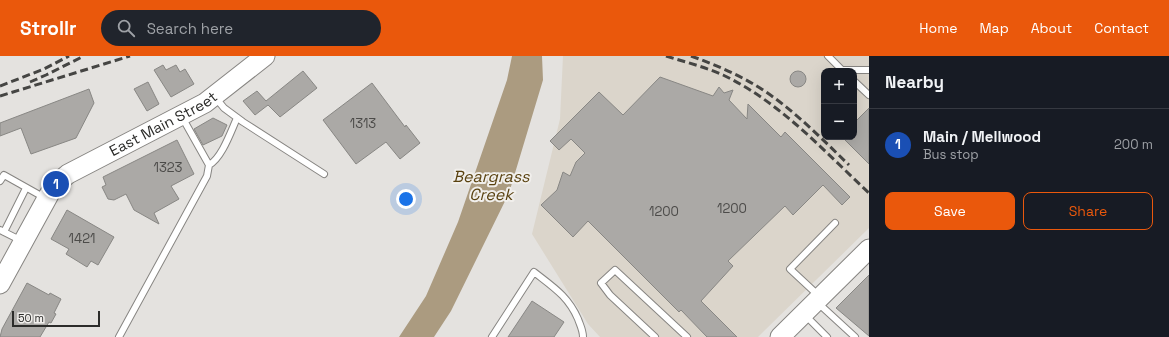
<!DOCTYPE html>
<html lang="en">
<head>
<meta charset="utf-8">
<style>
	:root { --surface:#171b24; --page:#20242c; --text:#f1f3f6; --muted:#9ea1a6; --line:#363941; --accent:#ea580c }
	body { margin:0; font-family:"Space Grotesk",sans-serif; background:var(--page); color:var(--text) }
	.controls { position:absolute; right:12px; top:12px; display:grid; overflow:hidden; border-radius:8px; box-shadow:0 4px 16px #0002 }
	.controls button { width:36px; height:36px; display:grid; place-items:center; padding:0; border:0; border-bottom:1px solid var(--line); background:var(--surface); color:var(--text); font:20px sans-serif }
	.scale { position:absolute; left:12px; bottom:10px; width:88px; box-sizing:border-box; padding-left:4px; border:2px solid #2c2c2a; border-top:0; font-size:11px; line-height:14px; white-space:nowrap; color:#2c2c2a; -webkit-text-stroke:3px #f1efec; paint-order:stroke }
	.you { position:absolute; left:406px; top:143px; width:14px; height:14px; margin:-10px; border:3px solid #fff; border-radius:50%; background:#1a73e8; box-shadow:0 0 0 6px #1a73e833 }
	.badge { display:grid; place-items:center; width:26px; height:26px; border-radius:50%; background:var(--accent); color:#fff; font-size:13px; font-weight:700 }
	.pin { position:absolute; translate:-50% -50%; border:2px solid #fff; box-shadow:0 1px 4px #0006 }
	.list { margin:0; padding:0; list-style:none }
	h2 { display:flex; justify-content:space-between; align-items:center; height:52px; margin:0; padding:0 16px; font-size:17px }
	h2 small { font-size:13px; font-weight:400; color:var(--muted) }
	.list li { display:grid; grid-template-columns:26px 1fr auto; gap:12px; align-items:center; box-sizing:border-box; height:72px; padding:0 16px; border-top:1px solid var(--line) }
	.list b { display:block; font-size:15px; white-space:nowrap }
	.list p { margin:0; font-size:13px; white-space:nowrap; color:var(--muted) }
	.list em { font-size:13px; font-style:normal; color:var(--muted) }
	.actions { display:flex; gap:8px; padding:12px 16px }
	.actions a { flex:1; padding:9px 0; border:1px solid var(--accent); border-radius:8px; text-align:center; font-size:14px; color:var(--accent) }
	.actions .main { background:var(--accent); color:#fff }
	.icon { flex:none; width:22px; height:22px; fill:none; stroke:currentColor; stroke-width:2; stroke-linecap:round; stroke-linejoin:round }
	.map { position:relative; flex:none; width:869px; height:281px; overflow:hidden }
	header { display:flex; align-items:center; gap:24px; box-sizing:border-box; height:56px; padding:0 20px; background:var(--accent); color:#fff }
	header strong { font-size:19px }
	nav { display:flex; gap:22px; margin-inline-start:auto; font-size:14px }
	.search { width:280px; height:36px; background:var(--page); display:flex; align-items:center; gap:10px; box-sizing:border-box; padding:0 14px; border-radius:22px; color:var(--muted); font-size:15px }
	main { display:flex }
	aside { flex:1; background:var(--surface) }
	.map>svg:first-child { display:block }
</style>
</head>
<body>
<header>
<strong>Strollr</strong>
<div class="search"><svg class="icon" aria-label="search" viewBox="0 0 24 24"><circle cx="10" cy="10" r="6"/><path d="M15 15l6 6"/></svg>Search here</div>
<nav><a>Home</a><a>Map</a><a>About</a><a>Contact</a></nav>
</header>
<main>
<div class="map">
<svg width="869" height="281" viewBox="0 0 869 281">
	<rect width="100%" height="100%" fill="#e4e2df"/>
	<path fill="#dbd5cb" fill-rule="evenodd" d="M563,0H869V172L758,281H600L588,268L532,178L560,63ZM824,15H854V81H824Z"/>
	<path fill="#ab9b80" d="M512,0H542L543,24L509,137L451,255L434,281H399L426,240L458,166L507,24Z"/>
	<path fill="#aba9a6" stroke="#888784" d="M163,9L166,14L176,9L180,16L185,13L194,28L171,41L154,14Z
		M790 23a8 8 0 1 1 16 0a8 8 0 1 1-16 0Z
		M303,15L317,32L280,61L268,49L255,59L243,45L257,35L266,45Z
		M660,21L713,40L719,31L724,37L733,34L729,44L747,63L748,48L781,81L785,76L850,141L842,149L823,129L793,159L785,150L728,205L733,210L701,245L737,281H707L681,254L679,256L588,165L573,181L541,149L557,134L563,116L570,120L576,106L585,97L571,83L559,94L550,85L599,36L623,59Z
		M148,26L159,48L147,55L134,33Z
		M372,27L405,71L406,69L420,87L400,103L386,86L356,108L323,64Z
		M89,33L94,47L76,82L31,98L21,72L0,80V67Z
		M869,52V108L842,81H854V67Z
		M213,62L227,69L222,80L203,89L194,73Z
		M177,84L194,118L171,130L179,143L154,157L159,168L134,154L126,138L114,144L108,143L102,131L106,129L103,121Z
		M67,154L114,181L98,209L91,205L87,211L66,198L69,193L51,183Z
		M869,219V280L836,252Z
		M27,227L49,239L50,237L61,243L54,257L56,258L51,267L49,266L40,281H0L2,273Z
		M532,245L564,266L554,281H508Z"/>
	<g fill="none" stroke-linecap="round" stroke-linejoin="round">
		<g stroke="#878582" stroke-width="8">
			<path id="lane" d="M828,0L842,14
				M843,15L842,14H869
				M854,25L869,39
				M215,41L224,52L243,66L324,118
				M182,61L209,109C222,102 231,75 237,62
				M0,125L4,119L45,142
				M0,174L22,185
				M4,176L26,132
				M819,240L790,213L835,167
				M818,247L855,281
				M805,259L827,281
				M119,281L207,120L209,109
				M492,281L534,216C553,231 568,240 578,263C580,269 583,274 583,281
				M655,281L610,239L601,227L615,214L687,281"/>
		</g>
		<g stroke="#878582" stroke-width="21">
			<g id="primary">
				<path id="s1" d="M0,228L51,135L56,128L68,118L205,47L265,0"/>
				<path d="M780,281L869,193"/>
			</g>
		</g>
		<use href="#lane" stroke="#fff" stroke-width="6"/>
		<use href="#primary" stroke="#fff" stroke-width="19"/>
		<path stroke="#454543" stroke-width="3" stroke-dasharray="8 4" stroke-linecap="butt" d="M666,0C685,6 705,11 723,19C780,46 824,95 869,137
			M691,0C716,9 740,19 763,34C795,55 822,83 849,109
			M30,26L46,19L84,0
			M0,30L44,13L69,0
			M0,40L130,0"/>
	</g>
	<g text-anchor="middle" stroke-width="4" stroke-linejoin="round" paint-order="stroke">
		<g font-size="13" fill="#4c4b49">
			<text x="363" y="72">1313</text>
			<text x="168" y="116">1323</text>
			<text x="732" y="157">1200</text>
			<text x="664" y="160">1200</text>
			<text x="82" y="187">1421</text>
		</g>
		<g font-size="15" fill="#2c2c2a" stroke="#f1efec">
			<text dy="5" stroke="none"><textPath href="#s1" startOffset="238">East Main Street</textPath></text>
		</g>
		<g font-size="16" font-style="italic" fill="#59410f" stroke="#f1efec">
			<text x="491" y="126">Beargrass<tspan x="491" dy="18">Creek</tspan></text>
		</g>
	</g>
</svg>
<div class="controls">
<button>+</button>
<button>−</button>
</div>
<div class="scale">50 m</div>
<div class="you"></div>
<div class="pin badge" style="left:56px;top:128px;background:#1a4fb4">1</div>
</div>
<aside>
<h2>Nearby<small></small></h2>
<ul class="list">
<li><span class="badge" style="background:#1a4fb4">1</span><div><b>Main / Mellwood</b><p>Bus stop</p></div><em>200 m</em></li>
</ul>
<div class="actions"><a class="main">Save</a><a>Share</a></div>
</aside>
</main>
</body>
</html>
